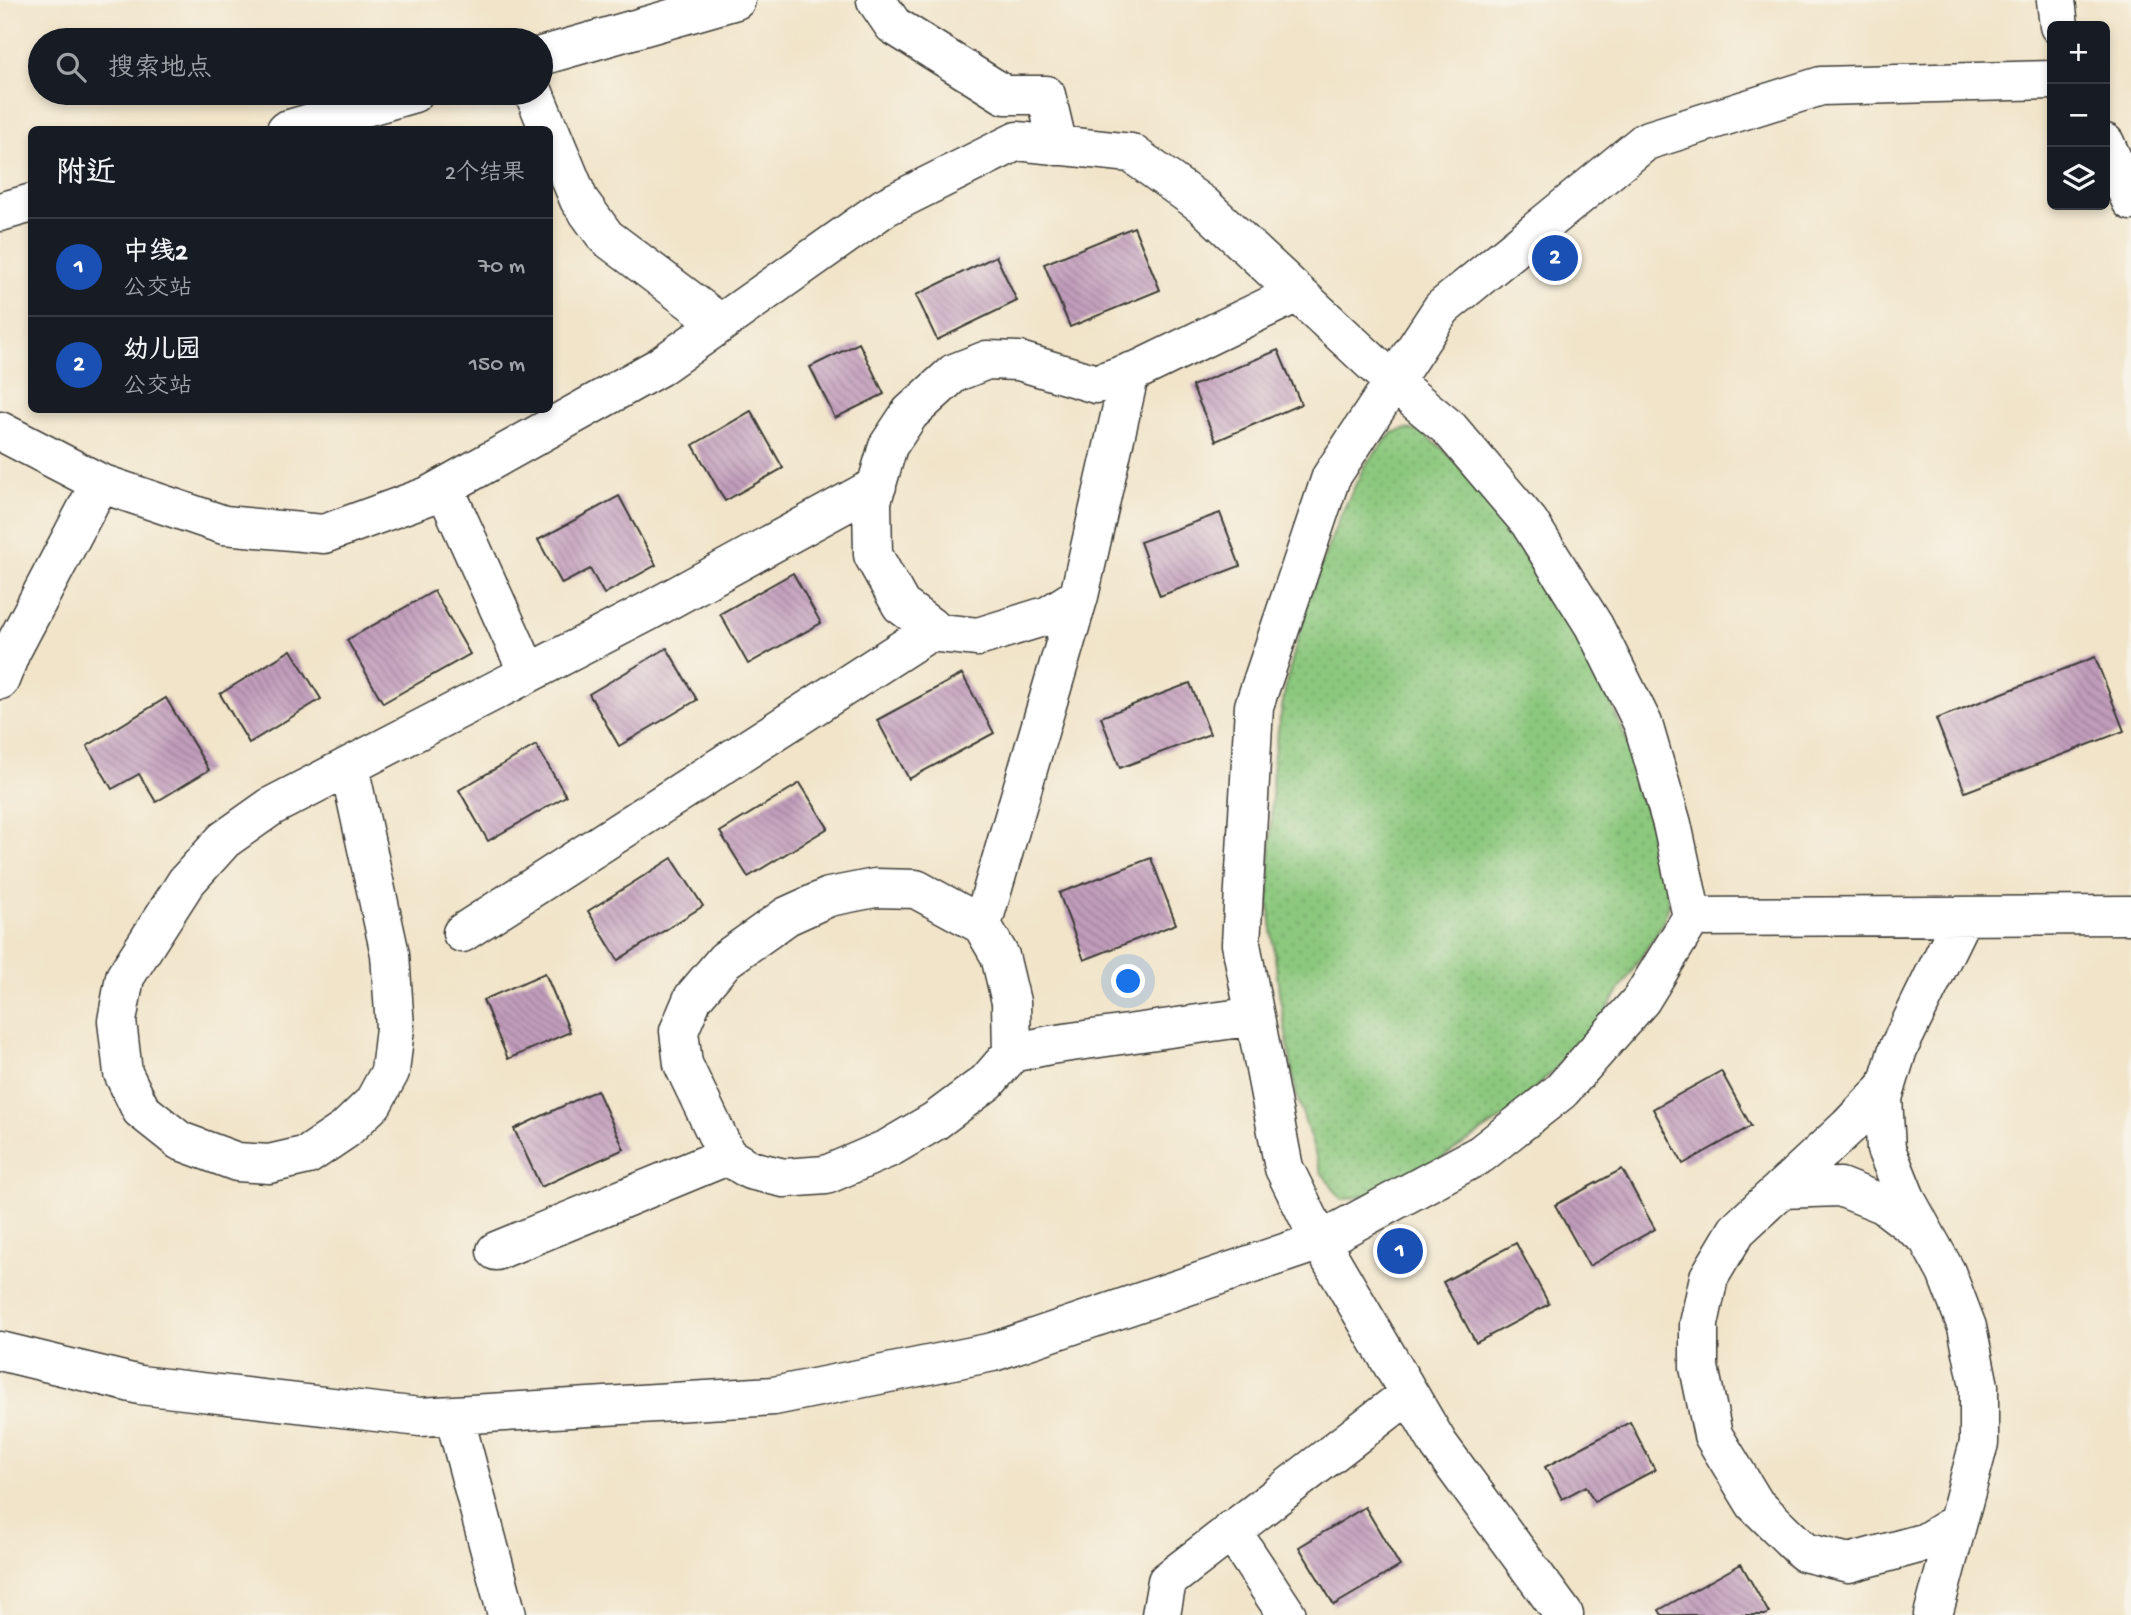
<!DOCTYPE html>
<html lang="zh">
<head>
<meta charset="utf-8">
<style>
	:root { --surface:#171b24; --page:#20242c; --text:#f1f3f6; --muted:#9ea1a6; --line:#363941; --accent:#d93025 }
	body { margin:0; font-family:"Gochi Hand","LXGW WenKai TC",sans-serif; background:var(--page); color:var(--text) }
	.controls { position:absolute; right:21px; top:21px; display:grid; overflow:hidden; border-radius:10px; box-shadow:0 4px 10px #0003 }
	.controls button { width:63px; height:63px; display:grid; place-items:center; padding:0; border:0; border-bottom:2px solid var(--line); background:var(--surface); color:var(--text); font:35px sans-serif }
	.you { position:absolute; left:1129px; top:982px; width:24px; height:24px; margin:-18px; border:5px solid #fff; border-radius:50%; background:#1a73e8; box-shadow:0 0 0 10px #1a73e833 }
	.badge { display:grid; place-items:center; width:46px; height:46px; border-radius:50%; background:var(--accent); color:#fff; font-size:23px; font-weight:700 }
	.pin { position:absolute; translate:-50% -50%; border:4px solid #fff; box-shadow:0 2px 7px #0006 }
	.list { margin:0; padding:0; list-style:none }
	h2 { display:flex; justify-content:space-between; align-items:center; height:91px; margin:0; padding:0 28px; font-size:30px }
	h2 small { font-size:23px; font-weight:400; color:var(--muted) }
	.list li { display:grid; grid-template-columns:46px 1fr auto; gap:21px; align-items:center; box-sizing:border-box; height:98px; padding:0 28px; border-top:2px solid var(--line) }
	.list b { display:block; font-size:26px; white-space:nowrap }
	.list p { margin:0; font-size:23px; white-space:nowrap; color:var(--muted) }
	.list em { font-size:23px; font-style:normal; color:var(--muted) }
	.icon { flex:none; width:38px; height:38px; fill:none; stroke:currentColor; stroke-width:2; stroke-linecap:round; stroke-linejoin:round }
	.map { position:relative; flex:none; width:2131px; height:1615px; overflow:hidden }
	.search { position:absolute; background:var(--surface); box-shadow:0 4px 10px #0003; left:28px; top:28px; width:525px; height:77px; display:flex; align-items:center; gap:18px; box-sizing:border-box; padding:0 24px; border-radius:38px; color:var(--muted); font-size:26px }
	.panel { position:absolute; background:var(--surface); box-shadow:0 4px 10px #0003; left:28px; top:126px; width:525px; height:287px; border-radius:10px }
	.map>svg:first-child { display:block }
</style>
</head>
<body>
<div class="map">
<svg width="2131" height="1615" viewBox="0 0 2131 1615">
	<defs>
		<pattern id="grass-dots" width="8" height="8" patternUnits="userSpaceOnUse" patternTransform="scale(1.75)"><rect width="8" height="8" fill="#8cc87e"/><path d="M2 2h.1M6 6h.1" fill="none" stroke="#78ab6c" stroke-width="1.8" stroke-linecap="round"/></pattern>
		<pattern id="building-back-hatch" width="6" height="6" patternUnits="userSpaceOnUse" patternTransform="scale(1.75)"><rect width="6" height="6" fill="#c19dbc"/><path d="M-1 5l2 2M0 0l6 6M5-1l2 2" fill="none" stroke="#9c7f98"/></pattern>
	</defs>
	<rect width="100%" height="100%" fill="#f7f3e8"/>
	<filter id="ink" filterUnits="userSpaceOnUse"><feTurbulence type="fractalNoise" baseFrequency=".0143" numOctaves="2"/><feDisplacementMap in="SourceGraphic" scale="14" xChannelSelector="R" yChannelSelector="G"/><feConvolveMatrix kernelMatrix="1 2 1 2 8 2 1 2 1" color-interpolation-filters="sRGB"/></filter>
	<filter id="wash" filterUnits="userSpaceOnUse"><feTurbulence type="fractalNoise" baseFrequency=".00686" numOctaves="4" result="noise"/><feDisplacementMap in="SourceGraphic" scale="28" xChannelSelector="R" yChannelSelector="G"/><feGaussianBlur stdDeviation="1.57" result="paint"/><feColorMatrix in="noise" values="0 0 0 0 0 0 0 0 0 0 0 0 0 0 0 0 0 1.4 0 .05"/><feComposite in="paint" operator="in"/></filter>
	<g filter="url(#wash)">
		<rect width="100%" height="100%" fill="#f1e4c9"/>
		<path fill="url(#grass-dots)" stroke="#54724d" stroke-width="2" d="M1408,429L1422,433L1444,450L1484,494L1541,574L1592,661L1627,741L1656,834L1667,880L1669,904L1663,923L1601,1019L1554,1070L1507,1115L1415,1176L1377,1193L1342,1200L1321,1172L1296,1093L1279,992L1269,904L1273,759L1287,679L1308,601L1338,521L1365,465L1392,433Z"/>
		<g id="blocks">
			<path fill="url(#building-back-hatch)" d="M1134,227L1160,290L1070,327L1044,264Z
				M996,256L1017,301L937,340L916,295Z
				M859,343L884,394L835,418L810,367Z
				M1278,350L1301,404L1216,441L1192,386Z
				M751,411L783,468L725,501L693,445Z
				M619,496L656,565L604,594L590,569L562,584L538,540Z
				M1220,513L1240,566L1160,596L1140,542Z
				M793,573L821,623L748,664L720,614Z
				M434,591L470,654L383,703L347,640Z
				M667,648L697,700L619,746L589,694Z
				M291,650L321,699L249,743L220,694Z
				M2095,657L2124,731L1965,792L1936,719Z
				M962,674L994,733L909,779L877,720Z
				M1190,683L1210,734L1120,768L1101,717Z
				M166,698L209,770L156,802L139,774L112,789L87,746Z
				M536,745L566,796L488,841L459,790Z
				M800,783L828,828L748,877L720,832Z
				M672,858L703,906L618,960L588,911Z
				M1151,858L1176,924L1084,960L1059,893Z
				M545,973L570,1032L508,1059L483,1000Z
				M1721,1071L1751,1126L1683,1164L1653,1109Z
				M597,1090L624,1149L541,1187L514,1129Z
				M1622,1169L1655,1229L1589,1266L1555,1205Z
				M1516,1243L1549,1304L1476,1343L1443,1282Z
				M1630,1422L1655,1470L1594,1502L1586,1486L1562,1499L1545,1467Z
				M1365,1507L1400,1566L1334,1605L1299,1547Z
				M1741,1564L1769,1613L1765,1615H1662L1659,1610Z"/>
		</g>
	</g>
	<g filter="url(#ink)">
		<use href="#blocks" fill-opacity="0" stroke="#3c3a36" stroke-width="2"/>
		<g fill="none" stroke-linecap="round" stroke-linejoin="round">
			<g stroke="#3c3a36" stroke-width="41">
				<path id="minor" d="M876,0L893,25L1005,95H1046L1058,146
					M2056,0L2059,26
					M541,56L736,0
					M534,93L549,130
					M286,130L414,93
					M550,130L579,200L606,237L720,323
					M2105,143L2131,201
					M0,212L32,203
					M0,431L100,483L224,525L324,534L428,496L659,367L885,207L1017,141L1131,153L1203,205L1393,382L1450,429L1529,522L1594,626L1643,724L1672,824L1692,917L1641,1000L1561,1091L1481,1154L1320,1241L993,1352L774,1396L420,1417L140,1385L0,1351
					M444,487L528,673
					M1079,596L1049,615L978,637L939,633L901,605L873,555L872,501L888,446L910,413L954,373L987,360L1019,361L1096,384L1140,369L1297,293
					M0,680L11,652L100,483
					M349,766L390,954L395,1028L390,1072L373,1103L345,1130L308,1155L269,1164L237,1162L180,1141L141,1110L123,1073L117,1021L125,977L186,882L224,840L272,806L647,612L877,486
					M1692,917L2131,915
					M982,925L1079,596L1130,372
					M462,933L934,629
					M1012,1053L1011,1002L1000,956L982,925L916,889L875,888L829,897L787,916L725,960L693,998L679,1031L683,1064L727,1156L750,1170L784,1178L826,1175L889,1148L935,1121L987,1082L1012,1053L1050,1045L1255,1016
					M1887,1086L1848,1127L1737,1230L1709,1277L1699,1324V1367L1713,1435L1755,1504L1804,1552L1849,1563L1926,1542L1957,1523
					M1781,1189L1840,1187L1883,1204L1921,1233
					M496,1251L727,1156
					M454,1415L507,1615
					M1231,1530L1287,1615
					M1161,1615L1167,1581L1409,1394
					M1564,1615L1439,1445L1320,1241L1284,1168L1241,944L1254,706L1331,477L1442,308L1646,141L1821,86L2052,80
					M1933,1615L1979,1443V1386L1967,1327L1946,1272L1907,1201L1886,1149L1883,1098L1898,1049L1963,916"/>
			</g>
			<use href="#minor" stroke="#fff" stroke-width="38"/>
		</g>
	</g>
</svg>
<div class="controls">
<button>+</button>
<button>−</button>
<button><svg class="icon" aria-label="layers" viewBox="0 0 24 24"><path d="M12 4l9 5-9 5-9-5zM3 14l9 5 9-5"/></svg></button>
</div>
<div class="you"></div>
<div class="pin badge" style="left:1400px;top:1251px;background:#1a4fb4">1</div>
<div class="pin badge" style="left:1555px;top:258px;background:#1a4fb4">2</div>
<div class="search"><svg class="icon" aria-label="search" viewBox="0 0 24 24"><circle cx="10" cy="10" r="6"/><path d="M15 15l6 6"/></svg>搜索地点</div>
<section class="panel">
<h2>附近<small>2个结果</small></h2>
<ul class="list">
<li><span class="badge" style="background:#1a4fb4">1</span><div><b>中线2</b><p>公交站</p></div><em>70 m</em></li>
<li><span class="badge" style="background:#1a4fb4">2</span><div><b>幼儿园</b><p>公交站</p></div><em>150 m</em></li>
</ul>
</section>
</div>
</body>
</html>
